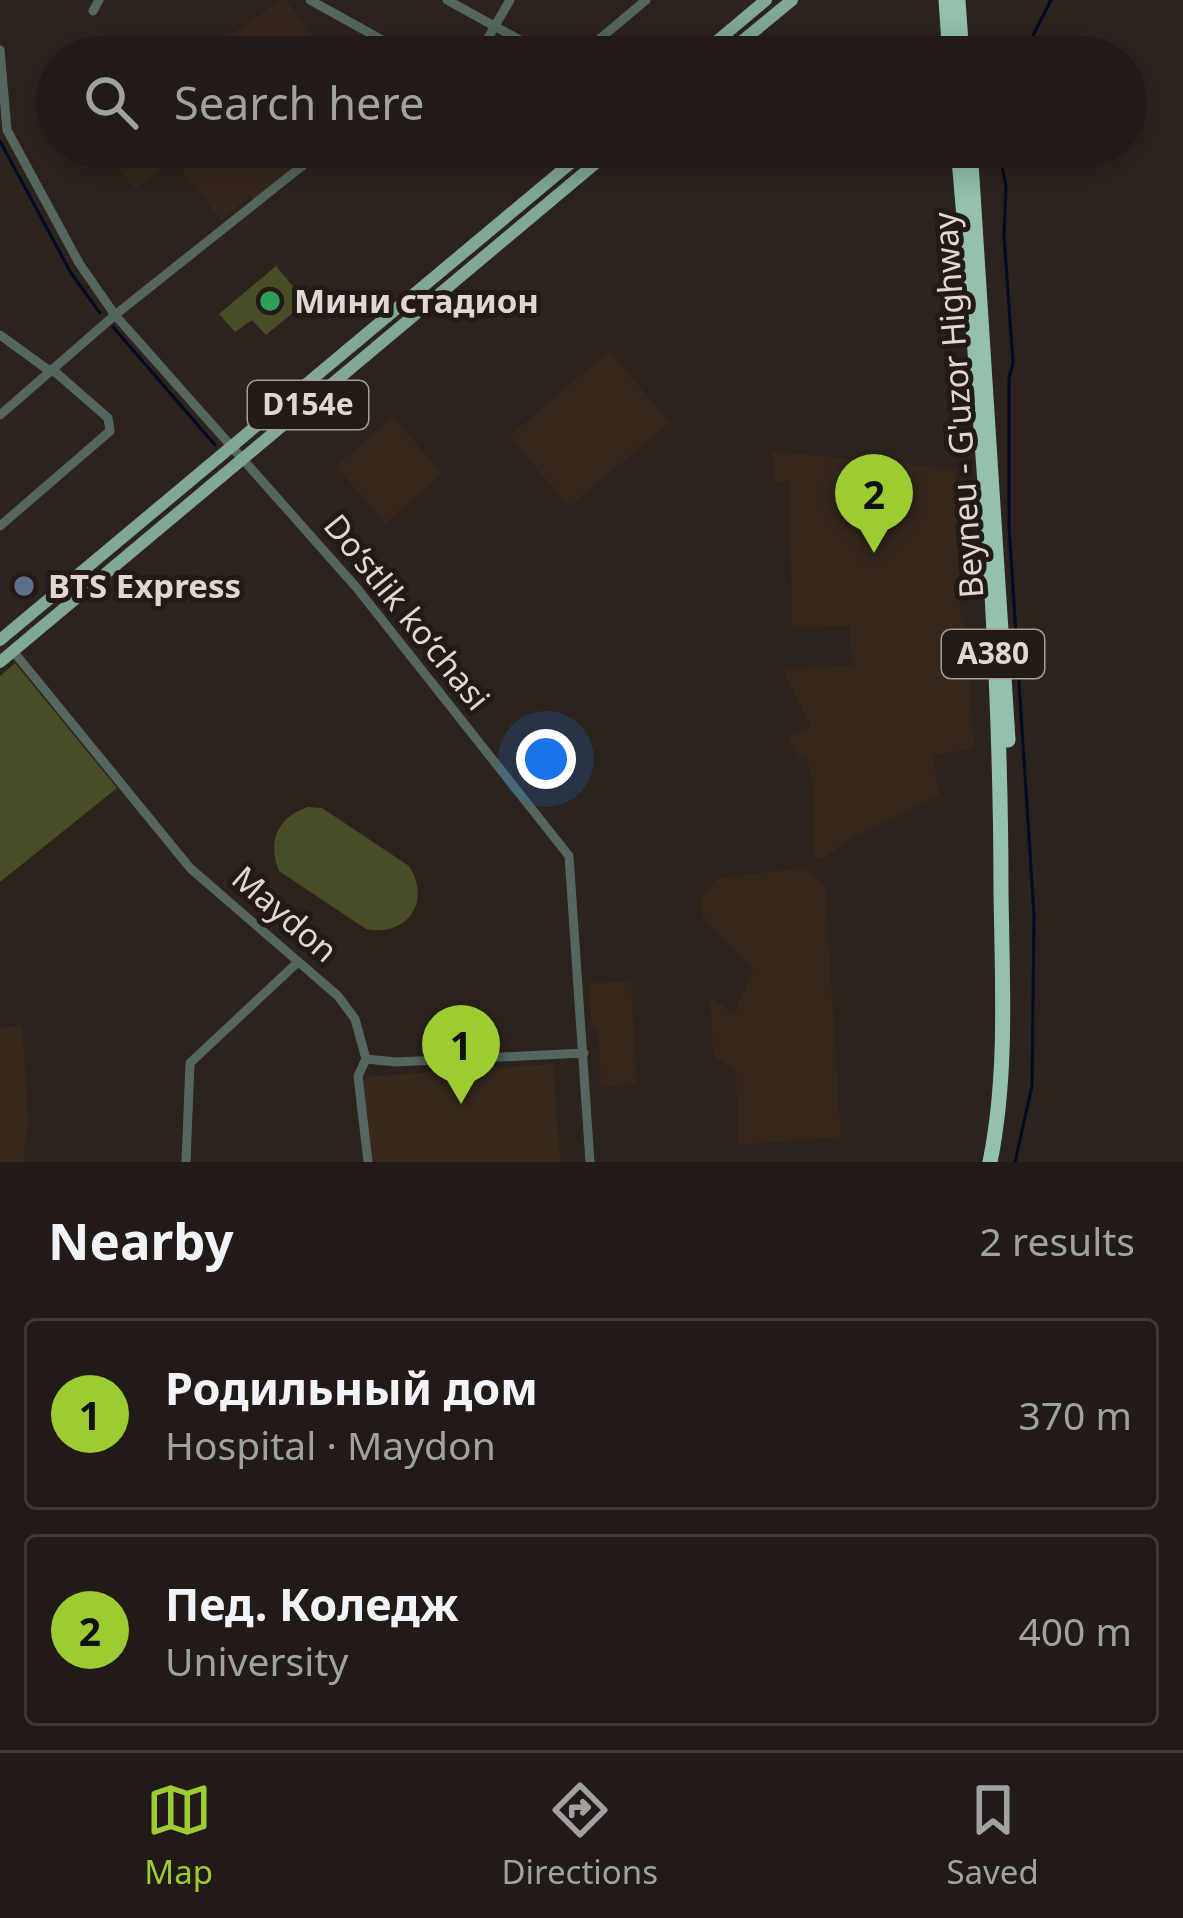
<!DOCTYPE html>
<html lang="en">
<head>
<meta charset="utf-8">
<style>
	:root { --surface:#211a16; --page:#29231f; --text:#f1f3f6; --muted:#a2a1a1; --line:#3e3835; --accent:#9ccb32 }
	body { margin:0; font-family:"Noto Sans",sans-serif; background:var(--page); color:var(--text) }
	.you { position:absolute; left:546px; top:759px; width:42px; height:42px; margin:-30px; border:9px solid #fff; border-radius:50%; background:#1a73e8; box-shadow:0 0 0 18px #1a73e833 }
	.badge { display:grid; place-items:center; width:78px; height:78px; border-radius:50%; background:var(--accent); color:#111; font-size:39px; font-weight:700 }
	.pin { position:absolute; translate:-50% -99px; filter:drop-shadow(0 3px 6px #0008) }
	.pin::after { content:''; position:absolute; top:63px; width:42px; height:36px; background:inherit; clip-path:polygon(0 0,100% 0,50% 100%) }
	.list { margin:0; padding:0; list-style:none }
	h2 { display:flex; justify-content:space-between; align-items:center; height:156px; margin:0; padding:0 48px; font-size:51px }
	h2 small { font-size:39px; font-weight:400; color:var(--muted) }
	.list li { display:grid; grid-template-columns:78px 1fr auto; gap:36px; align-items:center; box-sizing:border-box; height:192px; margin:0 24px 24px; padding:0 24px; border:3px solid var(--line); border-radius:12px }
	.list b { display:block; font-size:45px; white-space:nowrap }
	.list p { margin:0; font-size:39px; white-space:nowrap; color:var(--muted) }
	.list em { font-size:39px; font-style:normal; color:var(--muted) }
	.icon { flex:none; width:66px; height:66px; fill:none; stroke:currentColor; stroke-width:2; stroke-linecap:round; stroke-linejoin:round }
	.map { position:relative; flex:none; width:1183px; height:1162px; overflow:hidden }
	.search { position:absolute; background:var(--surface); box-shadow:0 6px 30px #0003; left:36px; right:36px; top:36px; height:132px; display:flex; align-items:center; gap:30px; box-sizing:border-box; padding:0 42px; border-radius:66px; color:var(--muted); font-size:45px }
	.sheet { height:588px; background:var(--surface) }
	nav { display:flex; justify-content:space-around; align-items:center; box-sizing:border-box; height:168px; border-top:3px solid var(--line); background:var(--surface); font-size:33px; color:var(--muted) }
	nav a { display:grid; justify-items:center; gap:6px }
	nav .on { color:var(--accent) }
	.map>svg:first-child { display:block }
</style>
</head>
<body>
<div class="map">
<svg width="1183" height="1162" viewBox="0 0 1183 1162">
	<rect width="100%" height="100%" fill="#2c231d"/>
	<path fill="#36271d" d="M281,0H286L328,57H198Z
		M106,147H322L255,201L250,195L221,220L174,160L135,189L103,151Z
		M609,351L670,422L569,507L509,436Z
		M393,416L442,474L385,524L336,466Z
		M772,451L955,469L961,623H965L974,749L933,755L939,795L853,837L824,858L814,859L813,781L805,757L800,758L788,737L811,726L782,668L852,666L850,626L792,628L789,481L775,483Z
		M804,868L825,886L841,1137L738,1145L736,1071L713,1056L710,997L734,1014L753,970L703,918L701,900L717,878Z
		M631,982L637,1083L601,1087L598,1029L591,1027L589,983Z"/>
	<path fill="#38291d" d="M22,1024L28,1120L23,1162H0V1029Z
		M553,1064L560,1162H372L362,1077Z"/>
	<path fill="#484d28" d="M276,266L306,302L266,335L252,320L235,332L219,314Z
		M15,663L117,788L0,882V676Z
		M308,807L322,808L409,866C432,901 407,938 366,929L279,871C267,841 278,817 308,807Z"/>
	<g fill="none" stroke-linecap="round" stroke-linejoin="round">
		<path stroke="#020b25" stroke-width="3" d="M1022,57L1051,0
			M0,141L71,273L100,313
			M998,147L1006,186L1004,236L1013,363L1009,378V527L1034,915L1032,1086L1015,1162
			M113,327L215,445"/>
		<path stroke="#54665d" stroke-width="9" d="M310,0L413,57
			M447,0L551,57
			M93,11L99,0
			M0,50L7,130L79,263L115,315L356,587L569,856L590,1162
			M477,57L510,0
			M578,57L646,0
			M0,335L51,372
			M0,415L115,315L326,147
			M0,526L110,431L108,418L53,370
			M13,651L190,868L338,996L355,1019L366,1059L396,1062L584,1053
			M366,1059L358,1076L368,1162
			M186,1162L190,1063L298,962"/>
		<path stroke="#81a795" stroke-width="12" d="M698,57L766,0
			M723,57L792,0
			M0,640L590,147
			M0,662L615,147"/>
		<path stroke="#93c1ab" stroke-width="15" d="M946,0L950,57
			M958,0L962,57
			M958,147C979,394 1001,643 1001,890C1002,981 1008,1073 990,1162
			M970,147L1008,740"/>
	</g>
	<circle fill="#2e9e5b" stroke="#231a14" stroke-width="4.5" cx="270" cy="301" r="12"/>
	<circle fill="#5c6f8a" stroke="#231a14" stroke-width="4.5" cx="24" cy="586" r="12"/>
	<g text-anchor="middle" stroke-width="10" stroke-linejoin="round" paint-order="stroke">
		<g fill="#231a14" stroke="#a69f9a" stroke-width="3">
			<rect x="248" y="381" width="120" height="48" rx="9"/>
			<rect x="942" y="630" width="102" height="48" rx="9"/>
		</g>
		<g font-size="30" font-weight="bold" fill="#ded8d4">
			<text x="308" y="415">D154e</text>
			<text x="993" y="664">A380</text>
		</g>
		<g font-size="33" font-weight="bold" fill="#ded8d4" stroke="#231a14" text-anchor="start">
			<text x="294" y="313">Мини стадион</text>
			<text x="48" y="598">BTS Express</text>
		</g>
		<g font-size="33" fill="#ded8d4" stroke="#231a14">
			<text transform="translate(958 405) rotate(-94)" y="12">Beyneu - G'uzor Highway</text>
			<text transform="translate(407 612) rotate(51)" y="12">Do‘stlik ko‘chasi</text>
			<text transform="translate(285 914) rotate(41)" y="12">Maydon</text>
		</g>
	</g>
</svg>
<div class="you"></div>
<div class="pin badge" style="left:461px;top:1104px">1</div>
<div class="pin badge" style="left:874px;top:553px">2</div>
<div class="search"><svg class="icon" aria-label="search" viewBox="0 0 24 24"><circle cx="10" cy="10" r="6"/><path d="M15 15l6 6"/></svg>Search here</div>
</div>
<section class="sheet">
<h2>Nearby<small>2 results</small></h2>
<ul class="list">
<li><span class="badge">1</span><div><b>Родильный дом</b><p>Hospital · Maydon</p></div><em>370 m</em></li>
<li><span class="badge">2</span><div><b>Пед. Коледж</b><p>University</p></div><em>400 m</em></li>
</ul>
</section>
<nav>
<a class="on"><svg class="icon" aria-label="map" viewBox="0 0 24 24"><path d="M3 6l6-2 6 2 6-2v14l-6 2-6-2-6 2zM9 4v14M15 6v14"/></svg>Map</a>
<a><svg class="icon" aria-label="directions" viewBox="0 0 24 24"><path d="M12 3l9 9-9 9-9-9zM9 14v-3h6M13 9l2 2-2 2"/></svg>Directions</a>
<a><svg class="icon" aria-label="saved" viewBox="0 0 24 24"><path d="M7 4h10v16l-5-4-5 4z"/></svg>Saved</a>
</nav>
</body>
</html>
